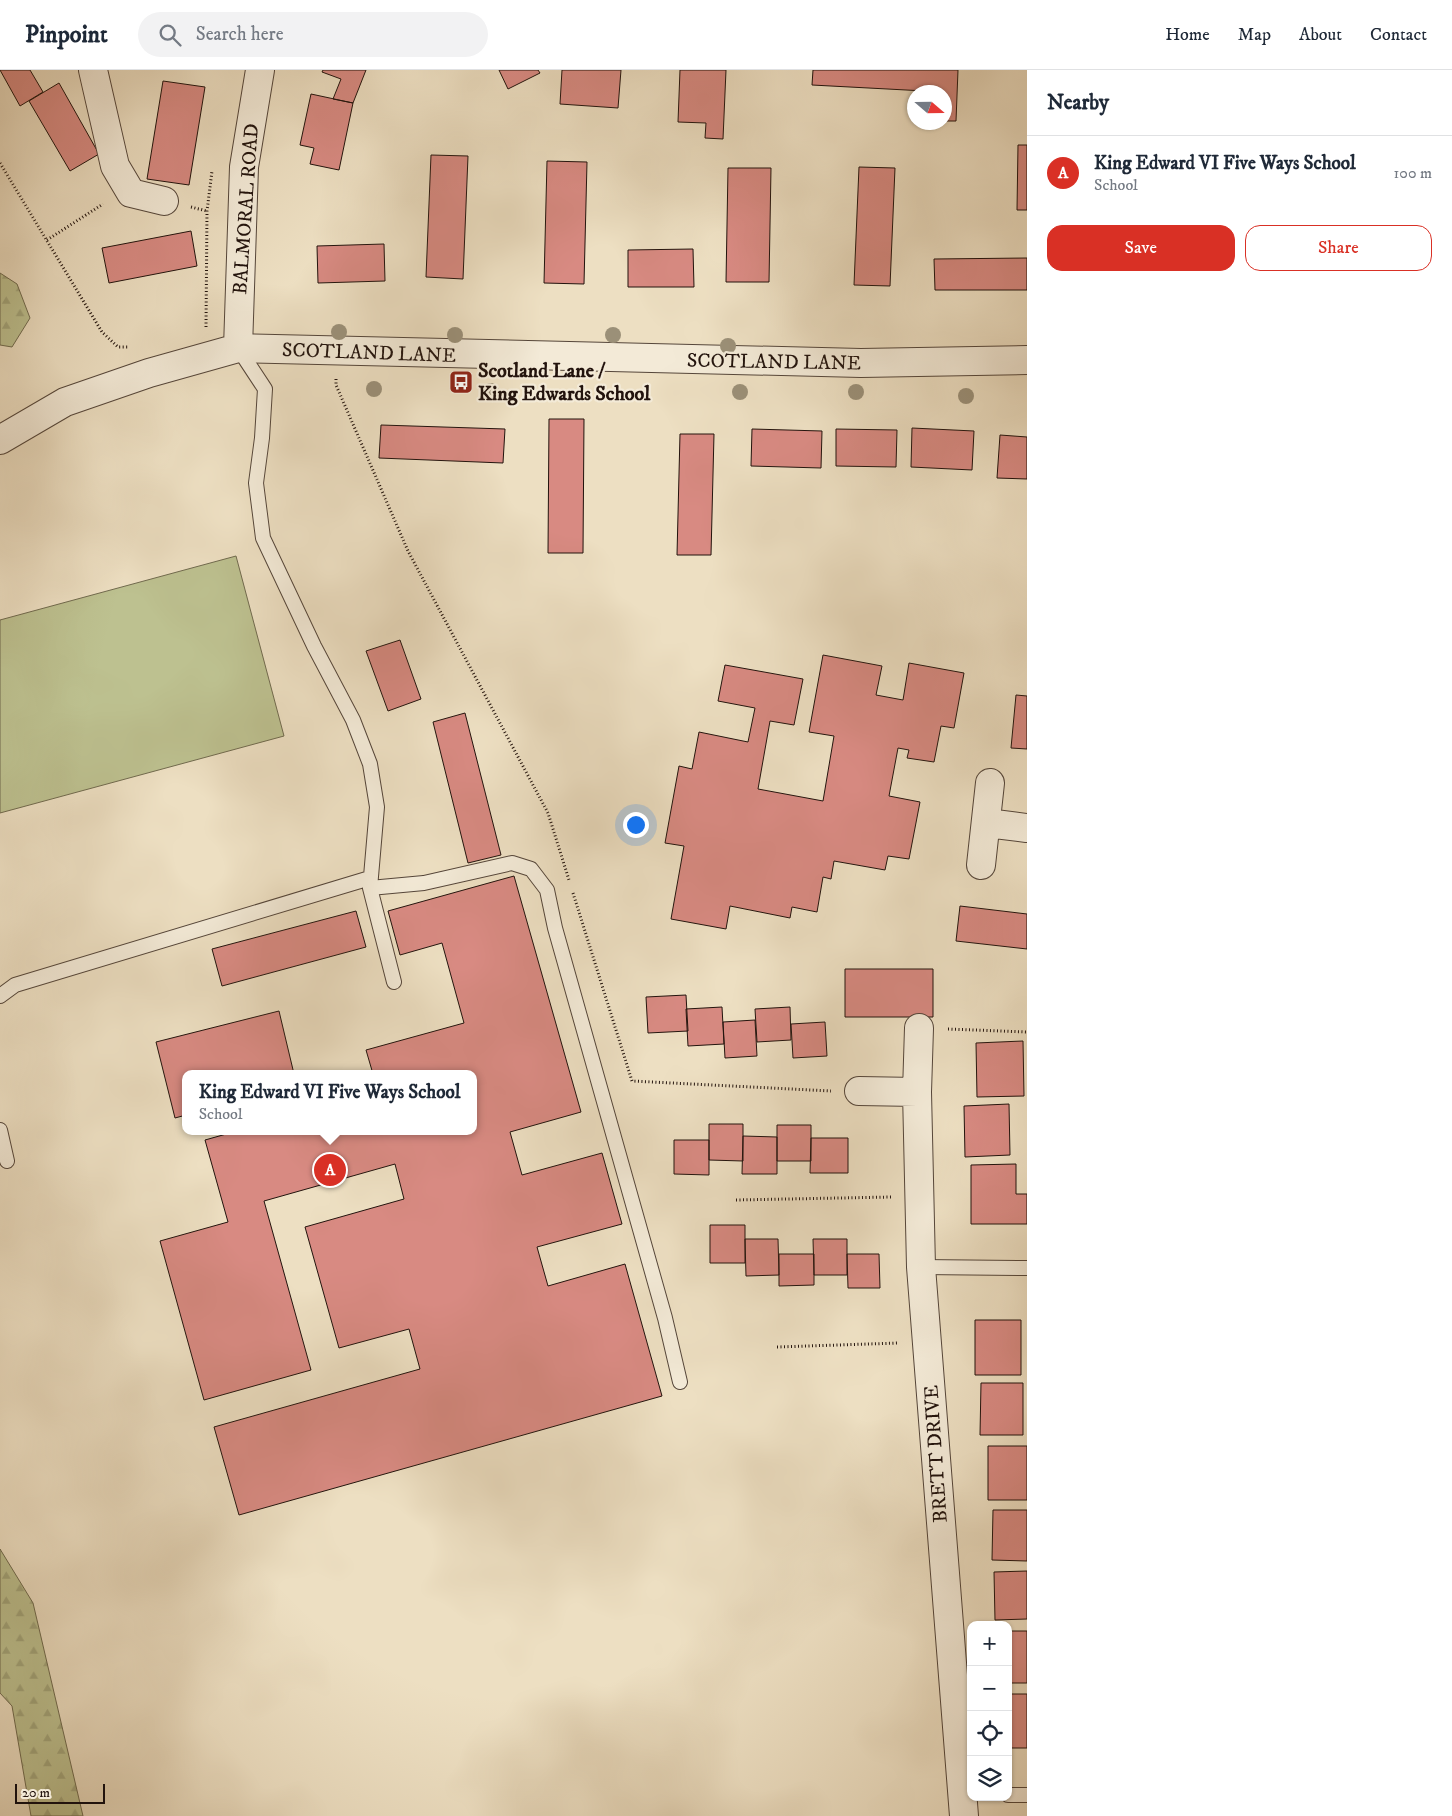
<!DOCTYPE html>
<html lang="en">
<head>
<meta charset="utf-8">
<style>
	:root { --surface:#fff; --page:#f2f2f3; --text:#1f2937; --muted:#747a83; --line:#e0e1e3; --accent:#d93025 }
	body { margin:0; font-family:"IM FELL DW Pica",serif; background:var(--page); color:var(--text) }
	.controls { position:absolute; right:15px; bottom:15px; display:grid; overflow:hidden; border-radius:10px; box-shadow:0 1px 4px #0004 }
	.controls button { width:45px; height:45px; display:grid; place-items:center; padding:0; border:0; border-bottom:1px solid var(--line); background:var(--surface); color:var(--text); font:25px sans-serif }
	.compass { position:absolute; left:907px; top:15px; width:45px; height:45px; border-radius:50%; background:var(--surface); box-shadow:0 1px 4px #0004; rotate:110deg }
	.scale { position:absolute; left:15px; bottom:12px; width:90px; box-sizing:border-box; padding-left:5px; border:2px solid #22130d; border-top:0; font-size:14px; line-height:18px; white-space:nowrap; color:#22130d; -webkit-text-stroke:4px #f3ead7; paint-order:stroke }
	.you { position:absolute; left:635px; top:754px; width:18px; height:18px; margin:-12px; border:4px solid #fff; border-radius:50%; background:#1a73e8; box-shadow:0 0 0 8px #1a73e833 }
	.badge { display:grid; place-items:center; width:32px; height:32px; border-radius:50%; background:var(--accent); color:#fff; font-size:16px; font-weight:700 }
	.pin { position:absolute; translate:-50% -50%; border:2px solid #fff; box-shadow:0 1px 5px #0006 }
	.popup { position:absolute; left:182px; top:1000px; width:295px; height:65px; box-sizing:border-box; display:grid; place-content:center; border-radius:10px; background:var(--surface); filter:drop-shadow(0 1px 4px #0005); font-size:16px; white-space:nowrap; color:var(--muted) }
	.popup b { font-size:19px; color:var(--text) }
	.popup::after { content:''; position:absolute; left:50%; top:100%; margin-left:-10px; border:10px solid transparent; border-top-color:var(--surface) }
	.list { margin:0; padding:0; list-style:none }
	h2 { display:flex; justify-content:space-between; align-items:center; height:65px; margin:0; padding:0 20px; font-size:21px }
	h2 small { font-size:16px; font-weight:400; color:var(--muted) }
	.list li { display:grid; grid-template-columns:32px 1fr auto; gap:15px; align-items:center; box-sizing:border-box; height:75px; padding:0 20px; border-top:1px solid var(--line) }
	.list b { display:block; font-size:19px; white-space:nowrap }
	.list p { margin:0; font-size:16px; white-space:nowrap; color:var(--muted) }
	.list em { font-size:16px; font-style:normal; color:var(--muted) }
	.actions { display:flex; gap:10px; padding:15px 20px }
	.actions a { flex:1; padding:11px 0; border:1px solid var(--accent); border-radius:15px; text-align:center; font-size:18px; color:var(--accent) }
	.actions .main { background:var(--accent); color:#fff }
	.icon { flex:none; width:28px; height:28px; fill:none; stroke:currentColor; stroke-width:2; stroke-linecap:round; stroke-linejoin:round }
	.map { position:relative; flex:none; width:1027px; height:1746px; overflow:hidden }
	header { display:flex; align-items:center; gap:30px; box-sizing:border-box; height:70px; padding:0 25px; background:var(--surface); border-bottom:1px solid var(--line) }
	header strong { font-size:24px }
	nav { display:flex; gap:28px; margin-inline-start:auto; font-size:18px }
	.search { width:350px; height:45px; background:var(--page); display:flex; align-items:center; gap:12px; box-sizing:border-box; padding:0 18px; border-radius:28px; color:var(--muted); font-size:19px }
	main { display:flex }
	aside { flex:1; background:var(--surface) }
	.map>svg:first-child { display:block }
</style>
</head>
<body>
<header>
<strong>Pinpoint</strong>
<div class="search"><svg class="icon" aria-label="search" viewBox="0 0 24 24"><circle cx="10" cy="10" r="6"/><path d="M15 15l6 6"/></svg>Search here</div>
<nav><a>Home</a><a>Map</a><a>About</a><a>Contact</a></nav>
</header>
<main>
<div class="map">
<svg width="1027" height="1746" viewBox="0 0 1027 1746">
	<defs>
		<pattern id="forest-firs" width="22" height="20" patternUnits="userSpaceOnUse" patternTransform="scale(1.25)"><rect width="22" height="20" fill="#bdc190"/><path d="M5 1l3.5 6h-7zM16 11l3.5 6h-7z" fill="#a2a57b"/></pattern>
	</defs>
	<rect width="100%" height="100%" fill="#eddfc2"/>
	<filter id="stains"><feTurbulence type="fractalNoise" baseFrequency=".004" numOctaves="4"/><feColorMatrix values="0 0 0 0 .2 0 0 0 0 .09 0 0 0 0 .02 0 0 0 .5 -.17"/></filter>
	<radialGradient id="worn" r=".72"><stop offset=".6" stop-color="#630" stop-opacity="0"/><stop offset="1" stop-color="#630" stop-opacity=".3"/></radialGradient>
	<path fill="url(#forest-firs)" stroke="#706a4e" d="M0,203L17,214L30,248L12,277L0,275Z
		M0,1479L33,1533L83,1746H31L12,1636L0,1623Z"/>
	<path fill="#bdc190" stroke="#706a4e" d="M236,486L284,666L0,743V550Z"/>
	<path fill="#d88a82" stroke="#22130d" d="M0,0H30L43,22L20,36Z
		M323,0H366L353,33L333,29L341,9L322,2Z
		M499,0H538L540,3L508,19Z
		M562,0H621L618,38L560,34Z
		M680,0H726L723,69L705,68L706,53L678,52Z
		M813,0H958L956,51H944V22L812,15Z
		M163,11L205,17L189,115L147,109Z
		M59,13L99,84L70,101L29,31Z
		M311,24L353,33L339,100L310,94L314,78L300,75Z
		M1018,75H1027V140H1017Z
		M431,85L468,86L463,209L426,207Z
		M547,91L587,92L584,214L544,213Z
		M859,97L895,98L890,216L854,215Z
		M728,98H771L769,212H726Z
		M191,161L197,196L109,213L102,178Z
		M384,174L385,211L318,213L317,176Z
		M693,179L694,217H628V180Z
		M1027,188V220H935L934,189Z
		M549,349H584L583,483H548Z
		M381,355L505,359L503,393L379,388Z
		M912,358L974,361L972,400L911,397Z
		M752,359L822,361L821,398L751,396Z
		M836,359L897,360L896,397L836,396Z
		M680,364H714L711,485H677Z
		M1000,365L1027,367V409L997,408Z
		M400,570L421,629L388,641L366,581Z
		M823,585L882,596L876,625L903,630L909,593L964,603L954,658L941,656L934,692L907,688L909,680L898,678L889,726L920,732L909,789L888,786L885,800L834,791L831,809L823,807L817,842L792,837L790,848L730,836L726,859L671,849L684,776L665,773L679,696L692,699L699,662L748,672L755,638L718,631L725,595L803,609L794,655L770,651L758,719L823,731L834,666L809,662Z
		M1016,625L1027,626V679L1011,678Z
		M465,643L501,785L468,793L433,652Z
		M514,806L581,1042L510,1062L522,1105L602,1083L622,1154L537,1177L548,1216L625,1194L662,1326L239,1445L214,1357L420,1299L409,1259L339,1278L305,1157L404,1129L395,1094L264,1131L311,1300L204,1330L160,1171L228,1152L205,1070L237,1061H474V1004H373L366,980L464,953L442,873L400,885L388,841Z
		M960,836L1027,844V879L956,871Z
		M356,841L366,877L222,916L212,879Z
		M845,899H933V947H845Z
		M686,925L688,961L648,963L646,927Z
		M722,937L724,974L688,976L686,939Z
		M790,937L791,970L757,972L755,939Z
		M279,941L294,1004H186V1045L175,1048L156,972Z
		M755,950L757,986L725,988L723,952Z
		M825,952L827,986L793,988L791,954Z
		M1023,971L1024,1026L977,1027L976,973Z
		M1009,1034L1010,1085L965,1087L964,1036Z
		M709,1054H743V1091L709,1090Z
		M777,1055H811V1091H777Z
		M743,1066L777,1067V1104H742Z
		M811,1068H848V1103H810Z
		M674,1070H709V1105L674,1104Z
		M1016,1094V1124H1027V1154H971V1095Z
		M710,1155H745V1193H710Z
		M745,1169H778L779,1205L746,1206Z
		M813,1169H847V1205H814Z
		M779,1184H814V1215L779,1216Z
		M847,1184H879L880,1218H848Z
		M975,1250H1021V1305H975Z
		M981,1313H1023V1365H980Z
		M988,1376H1027V1430H988Z
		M993,1440H1027V1491L992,1490Z
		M1027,1501V1549L995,1550L994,1502Z
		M1008,1561H1027V1613H1008Z
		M1008,1624H1027V1678H1008Z"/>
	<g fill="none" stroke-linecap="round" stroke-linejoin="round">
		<g stroke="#55463a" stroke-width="16">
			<path id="service" d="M238,278L265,319L262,368L256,413L263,468L314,576L353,650L370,694L377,737L370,818L394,912
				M370,818L424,813L512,793L531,799L547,820L555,858L665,1248L680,1312
				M0,926L15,915L370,808
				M0,1060L7,1091
				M921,1197L1027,1198
				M1008,1725H1027"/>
		</g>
		<g stroke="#55463a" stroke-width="30">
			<path id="minor" d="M93,0L115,96L131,123L164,131
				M987,753L1027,758
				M981,795L990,713
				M859,1021L917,1022L921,1197L964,1746
				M917,1022L919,958"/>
		</g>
		<g stroke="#55463a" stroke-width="30">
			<path id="tertiary" d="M238,278L244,97L260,0
				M0,370L65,332L149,303L238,278L861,293L1027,290"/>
		</g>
		<path stroke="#22130d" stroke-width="3" stroke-dasharray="1 2.5" stroke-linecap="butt" d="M0,93L102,262L118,277H128
			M191,137L207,141
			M47,170L103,134
			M206,257L207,141L212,101
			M336,309V315L408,481L548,743L569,810
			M573,823L632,1011L831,1021
			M948,959L1027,962
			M736,1130L891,1127
			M777,1277L899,1273"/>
		<use href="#service" stroke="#f3ead7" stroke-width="14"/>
		<use href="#minor" stroke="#f3ead7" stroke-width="28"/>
		<use href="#tertiary" stroke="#f3ead7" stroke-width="28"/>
	</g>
	<g fill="#9b9078">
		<circle cx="339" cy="262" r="8"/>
		<circle cx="455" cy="265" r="8"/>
		<circle cx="613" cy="265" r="8"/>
		<circle cx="728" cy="276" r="8"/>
		<circle cx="374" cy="319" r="8"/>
		<circle cx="491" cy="321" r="8"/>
		<circle cx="740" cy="322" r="8"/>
		<circle cx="856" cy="322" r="8"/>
		<circle cx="966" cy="326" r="8"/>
	</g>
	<defs>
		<g id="bus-square" transform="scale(1.25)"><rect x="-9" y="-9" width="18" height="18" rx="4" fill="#8f2418" stroke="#f3ead7"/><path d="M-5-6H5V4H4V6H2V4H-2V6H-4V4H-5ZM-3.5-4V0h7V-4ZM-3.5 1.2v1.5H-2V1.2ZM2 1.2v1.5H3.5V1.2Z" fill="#fff"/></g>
	</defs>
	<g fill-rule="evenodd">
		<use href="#bus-square" x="461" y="312"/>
	</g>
	<g text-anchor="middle" stroke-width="4.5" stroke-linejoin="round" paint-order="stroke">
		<g font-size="20" fill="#22130d" stroke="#f3ead7">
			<text transform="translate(245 139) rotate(-86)" y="7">BALMORAL ROAD</text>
			<text transform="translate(369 282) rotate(2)" y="7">SCOTLAND LANE</text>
			<text transform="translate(774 291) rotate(1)" y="7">SCOTLAND LANE</text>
			<text transform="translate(935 1384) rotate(-94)" y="7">BRETT DRIVE</text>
		</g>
		<g font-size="20" font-weight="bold" fill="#22130d" stroke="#f3ead7" text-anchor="start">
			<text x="478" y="307">Scotland Lane /<tspan x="478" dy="23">King Edwards School</tspan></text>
		</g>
	</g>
	<rect width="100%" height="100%" filter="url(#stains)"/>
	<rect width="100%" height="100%" fill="url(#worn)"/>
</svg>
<div class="controls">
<button>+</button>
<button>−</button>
<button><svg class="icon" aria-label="locate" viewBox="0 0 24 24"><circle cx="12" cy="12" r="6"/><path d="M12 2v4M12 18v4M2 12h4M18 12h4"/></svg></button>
<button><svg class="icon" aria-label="layers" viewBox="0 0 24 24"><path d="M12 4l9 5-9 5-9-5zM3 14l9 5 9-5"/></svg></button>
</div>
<svg class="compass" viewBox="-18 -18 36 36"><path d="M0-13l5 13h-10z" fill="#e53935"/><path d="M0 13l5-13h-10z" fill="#747a83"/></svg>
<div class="scale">20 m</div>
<div class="you"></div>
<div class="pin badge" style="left:330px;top:1100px">A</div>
<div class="popup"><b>King Edward VI Five Ways School</b>School</div>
</div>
<aside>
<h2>Nearby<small></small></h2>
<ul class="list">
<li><span class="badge">A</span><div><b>King Edward VI Five Ways School</b><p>School</p></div><em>100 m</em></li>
</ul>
<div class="actions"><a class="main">Save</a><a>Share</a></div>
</aside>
</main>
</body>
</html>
